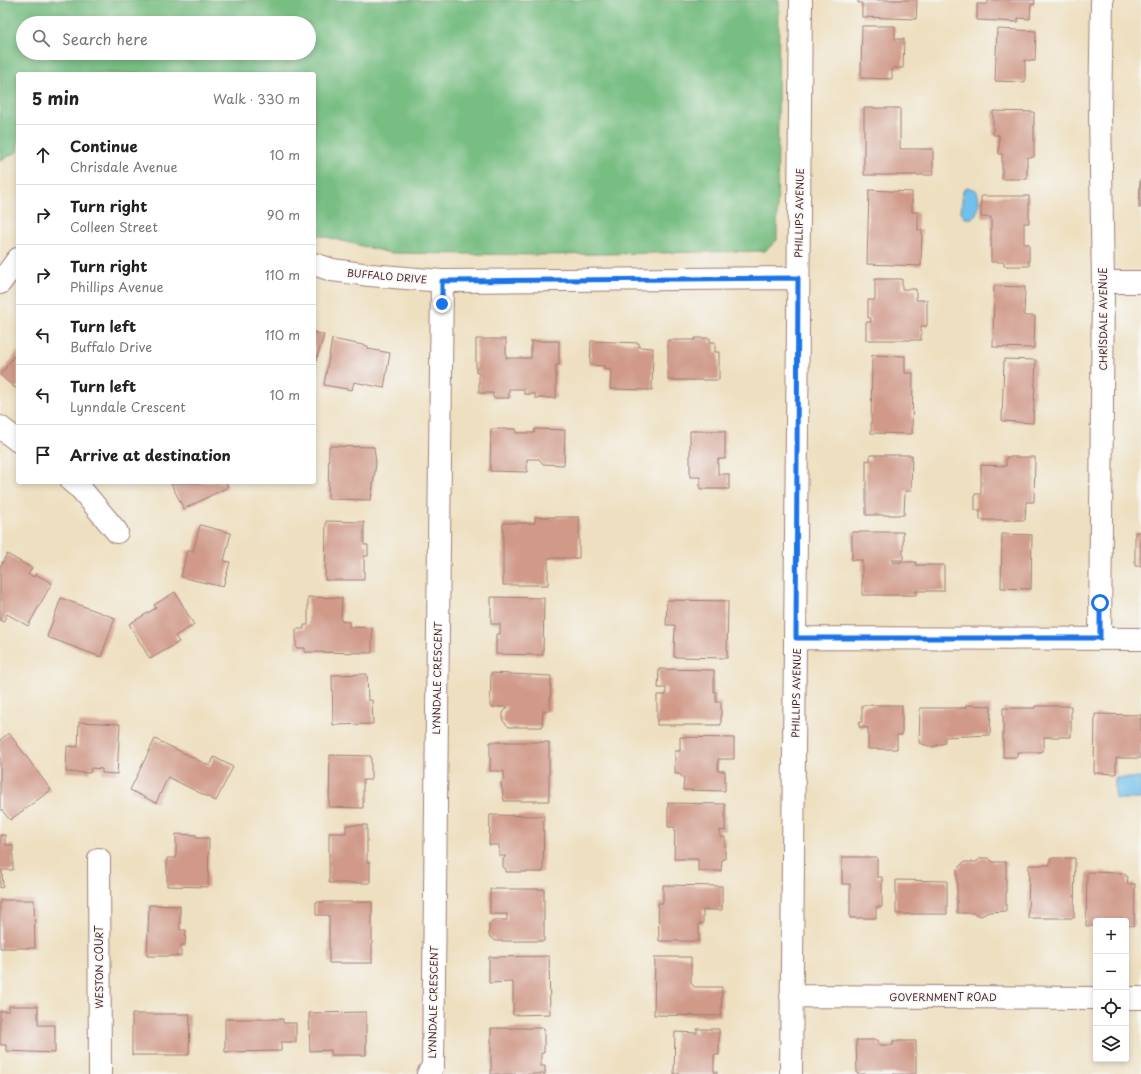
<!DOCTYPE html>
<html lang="en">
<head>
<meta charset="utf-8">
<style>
	:root { --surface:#fff; --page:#f2f2f2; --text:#222; --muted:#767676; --line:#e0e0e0 }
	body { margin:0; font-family:"Playpen Sans",sans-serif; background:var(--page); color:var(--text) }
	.controls { position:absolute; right:12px; bottom:12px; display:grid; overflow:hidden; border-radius:4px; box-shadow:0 2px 6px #0003 }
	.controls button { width:36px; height:36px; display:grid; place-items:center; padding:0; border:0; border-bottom:1px solid var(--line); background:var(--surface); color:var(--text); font:20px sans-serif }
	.stop { position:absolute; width:12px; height:12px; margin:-9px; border:3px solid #1a73e8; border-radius:50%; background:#fff }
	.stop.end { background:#1a73e8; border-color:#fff; box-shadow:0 1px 4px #0008 }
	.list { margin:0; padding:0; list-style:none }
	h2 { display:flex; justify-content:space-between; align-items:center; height:52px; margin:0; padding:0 16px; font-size:17px }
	h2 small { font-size:13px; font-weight:400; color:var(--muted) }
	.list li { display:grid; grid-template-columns:26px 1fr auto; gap:12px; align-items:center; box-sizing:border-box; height:60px; padding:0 16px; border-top:1px solid var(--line) }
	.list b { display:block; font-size:15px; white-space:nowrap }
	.list p { margin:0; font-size:13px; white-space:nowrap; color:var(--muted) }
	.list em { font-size:13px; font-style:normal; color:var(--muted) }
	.icon { flex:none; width:22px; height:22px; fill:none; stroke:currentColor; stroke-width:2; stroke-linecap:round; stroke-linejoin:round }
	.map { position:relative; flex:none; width:1141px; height:1074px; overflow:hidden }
	.search { position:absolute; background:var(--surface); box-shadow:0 2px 6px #0003; left:16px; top:16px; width:300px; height:44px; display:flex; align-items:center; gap:10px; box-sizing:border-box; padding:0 14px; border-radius:22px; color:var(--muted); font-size:15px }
	.panel { position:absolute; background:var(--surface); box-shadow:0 2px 6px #0003; left:16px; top:72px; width:300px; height:412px; border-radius:4px }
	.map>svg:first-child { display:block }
</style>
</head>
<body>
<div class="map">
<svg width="1141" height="1074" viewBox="0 0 1141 1074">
	<rect width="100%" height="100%" fill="#f6f6f2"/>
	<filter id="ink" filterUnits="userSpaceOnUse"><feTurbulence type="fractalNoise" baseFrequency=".025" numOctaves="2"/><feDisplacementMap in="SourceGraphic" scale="8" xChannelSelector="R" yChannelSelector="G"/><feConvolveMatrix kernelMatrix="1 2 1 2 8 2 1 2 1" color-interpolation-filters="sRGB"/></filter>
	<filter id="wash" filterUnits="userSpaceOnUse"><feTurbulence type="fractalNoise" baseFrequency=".012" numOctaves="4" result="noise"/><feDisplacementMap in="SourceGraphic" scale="16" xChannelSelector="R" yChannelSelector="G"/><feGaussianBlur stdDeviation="0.9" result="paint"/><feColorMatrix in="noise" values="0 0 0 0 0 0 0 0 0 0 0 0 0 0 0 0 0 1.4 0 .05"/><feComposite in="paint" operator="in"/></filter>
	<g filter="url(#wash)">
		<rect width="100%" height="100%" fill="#eedfc0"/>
		<path fill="#78be83" stroke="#616e57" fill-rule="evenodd" d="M0,0H779L777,240L765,251L547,255L390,253L314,234V74H18V151L0,161ZM23,23H309V53H23Z"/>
		<path fill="#70c1eb" stroke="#5d708b" d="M967,187L976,190C981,197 979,212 973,218H964L961,212L963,191Z
			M1115,778H1141V799H1115Z"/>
		<g id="blocks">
			<path fill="#d09988" d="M858,0H917L916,19L862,17V3H858Z
				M988,0H1035L1034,5L1031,4L1030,19L1018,18V22L977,20V4H988Z
				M862,26H895V39H904L903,68H892V79L861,78Z
				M997,29L1036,31L1035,61L1025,60V82L995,81Z
				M864,108H900V149H933V175H864Z
				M993,111L1034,112V157H1027V179H1002V154H999V135H993Z
				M1140,179H1141V208H1139Z
				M869,190L912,192V212H918V230H922L921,266L867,264Z
				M981,196H1029V223H1024V244H1029V266H1004V262H991V217H981Z
				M875,279H902V289H916V300H927V326H921V340H866V322H871V318H868V300H875Z
				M994,286L1025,287L1024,316H1035L1034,348L993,347Z
				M314,332L324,335L314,367Z
				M695,338H710V342H715V352H719V380H668V340H695Z
				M332,339L368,346V349L390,353L384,388L354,382L352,390L324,385Z
				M476,339H506V358H531V341H559V365H556V398H535V394H524V389H509V398H493V393H479V373H476Z
				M591,341L639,343V347L653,348L652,390L610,389L611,370L604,369V366L590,365Z
				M18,351V387L15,388L0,375Z
				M872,355L905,356V373H913L912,434L871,433Z
				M1004,359L1036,360L1033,423L1002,421Z
				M491,429H516V433H534L535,429L565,430L564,465L543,464L539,459H527V472L490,471Z
				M690,431H725V459H718V474H729V489H700V477H690Z
				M329,446L374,447L376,463L371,500L328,499Z
				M870,455H912L911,491H905L904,515H866V460L870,461Z
				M1006,457H1035L1034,502H1026L1025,520H980V510H975V494H981V465L1006,466Z
				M170,482H226L228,487L184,509Z
				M535,517H579V558H548V585H503V523H535Z
				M326,521L364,522V545H368V556H364V580H325Z
				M200,525L231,533L224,561L230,562L223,587L181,577L187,550L193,552Z
				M852,532H903V560H892V562H916V565H944V591H916V595H862V560H852Z
				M1135,532H1141V566H1135Z
				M1002,534L1032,535L1031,589L1001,588Z
				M7,554L32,568L28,574L34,577L35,574L52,583L28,626L7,614L3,622L0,620V567Z
				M175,592L194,625L175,636L179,642L150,659L129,624L156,608L154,605Z
				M308,597L342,598L341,621L349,622V627L372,628V653L305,652V648H296V629H304V625H308Z
				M491,597L544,598L543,655L496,654V634H500V624H491Z
				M61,598L115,618L101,657L47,637Z
				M667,600L728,601L727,658L674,657L675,625H666Z
				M659,669L714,670V692H716V702H721V725H657V695H666V688H658Z
				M491,673L551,676L550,711H543L542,727H509L503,721V713L508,707H490Z
				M367,674L368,700H372L373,724L333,725L332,675Z
				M862,705H902V735H897V749H868V728L859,727V722H862Z
				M966,705L991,706L990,735L945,737V743L932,747L919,743L920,708H966Z
				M1035,706H1071V737H1044V748L1041,752H1017V757H1003V708H1035Z
				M1095,714L1141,715V758H1116V774L1094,773Z
				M79,722L120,724L117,774L102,773V769L91,768L90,773L66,772L67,746L78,747Z
				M9,733L51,790L10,820L0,808V740Z
				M680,737L734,738V759H718V771H725V791L683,790L684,778L679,774H675V751H680Z
				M155,739L210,766L214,757L233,767L216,801L168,777L156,803L130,790Z
				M490,742H549V801H504L501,783L504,780V771H490Z
				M330,755L371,756V780H363V808L329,807Z
				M668,803L725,804V831L720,830V837H725V859H722L721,871H698V859H674L675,827H668Z
				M490,815L544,816L543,872H506V869L503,867V859L506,856H499V845H489Z
				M346,825H367V862H370V883H329V833H346Z
				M176,834L196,835V838H209L208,887L167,886V858H176Z
				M0,835H5V845H13V870H2L3,887L0,888Z
				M842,857H877V877H882V907H876V918H850V884H842Z
				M981,858H989L993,862H1006V911L989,912L981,916L973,913H957V869L964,862H976Z
				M1050,858H1075L1074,918H1028L1029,865H1050Z
				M1087,872L1123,873L1128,877L1127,884H1135L1134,926L1126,925V921H1096V926H1086Z
				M896,880L947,881V914H896Z
				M663,885L722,886V910H703V924L699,923V941H659L658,903H663Z
				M490,889H544V941H496L489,936V924L495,920H507V914H490Z
				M0,900H34L35,948H0Z
				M316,902H372V963H329V915H316Z
				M149,905L180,906V930H186L185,945H181V956H147Z
				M549,956L550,1014L513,1015V982L489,983V957Z
				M655,957H691V983L694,987H722L721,1016L654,1015Z
				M9,1006H38V1025H55V1053L6,1051V1045H0V1011H9Z
				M366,1012V1055H331V1050L310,1051L309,1013Z
				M132,1014H190L189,1055H132Z
				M225,1019H283V1023H296V1042H281V1051L225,1052Z
				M491,1028H544V1053H541V1066H545V1074H491Z
				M697,1029H719V1055H714V1072H717V1074H674L675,1032L697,1033Z
				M856,1040H878L879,1045H893V1041H916V1074H857Z"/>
		</g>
	</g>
	<g filter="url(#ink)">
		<use href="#blocks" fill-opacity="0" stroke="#9c7f76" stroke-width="1"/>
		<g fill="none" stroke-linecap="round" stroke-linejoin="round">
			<g stroke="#9c7f76" stroke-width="24">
				<path id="minor" d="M314,264L332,270L370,275L442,281L798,278
					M1103,282H1141
					M0,283L18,259
					M0,427L18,441
					M72,482L81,489L117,532
					M797,638L1141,639
					M1100,638L1103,282L1100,113L1102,0
					M99,859L100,1074
					M791,996L1096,998
					M1126,998H1141
					M428,1074L433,1066L442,281
					M791,1074L801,0"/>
			</g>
			<use href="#minor" stroke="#fff" stroke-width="22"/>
		</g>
	</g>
	<g fill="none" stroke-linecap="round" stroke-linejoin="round" filter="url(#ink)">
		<path stroke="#1a73e8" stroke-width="5" d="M442,304V281L798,278L796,638H1100V603"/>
	</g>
	<g text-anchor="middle" stroke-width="3" stroke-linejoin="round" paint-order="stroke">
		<g font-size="10" fill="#4a1f2b" stroke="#f6f6f2">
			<text transform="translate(799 213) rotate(-89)" y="4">PHILLIPS AVENUE</text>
			<text transform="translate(387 276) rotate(5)" y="4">BUFFALO DRIVE</text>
			<text transform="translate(1103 319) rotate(-90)" y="4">CHRISDALE AVENUE</text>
			<text transform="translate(437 678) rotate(-89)" y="4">LYNNDALE CRESCENT</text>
			<text transform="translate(796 693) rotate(-89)" y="4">PHILLIPS AVENUE</text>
			<text transform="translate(99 967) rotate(-90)" y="4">WESTON COURT</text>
			<text x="943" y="1001">GOVERNMENT ROAD</text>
			<text transform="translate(433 1002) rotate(-89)" y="4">LYNNDALE CRESCENT</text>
		</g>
	</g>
</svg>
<div class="controls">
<button>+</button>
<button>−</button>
<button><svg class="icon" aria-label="locate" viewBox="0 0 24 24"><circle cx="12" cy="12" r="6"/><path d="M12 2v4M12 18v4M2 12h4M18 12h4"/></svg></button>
<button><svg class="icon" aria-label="layers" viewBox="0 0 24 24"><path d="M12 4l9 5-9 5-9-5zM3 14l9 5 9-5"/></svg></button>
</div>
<div class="stop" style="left:1100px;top:603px"></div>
<div class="stop end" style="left:442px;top:304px"></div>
<div class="search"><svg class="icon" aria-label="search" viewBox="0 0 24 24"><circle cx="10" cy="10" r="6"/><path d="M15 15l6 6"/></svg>Search here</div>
<section class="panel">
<h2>5 min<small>Walk · 330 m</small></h2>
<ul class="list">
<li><svg class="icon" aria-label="ahead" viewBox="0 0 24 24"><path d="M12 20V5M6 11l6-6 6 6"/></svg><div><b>Continue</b><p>Chrisdale Avenue</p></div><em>10 m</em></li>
<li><svg class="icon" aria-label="right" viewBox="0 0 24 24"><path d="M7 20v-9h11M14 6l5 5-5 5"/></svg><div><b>Turn right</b><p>Colleen Street</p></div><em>90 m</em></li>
<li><svg class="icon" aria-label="right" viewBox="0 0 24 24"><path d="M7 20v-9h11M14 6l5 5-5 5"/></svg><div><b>Turn right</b><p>Phillips Avenue</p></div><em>110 m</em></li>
<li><svg class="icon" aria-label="left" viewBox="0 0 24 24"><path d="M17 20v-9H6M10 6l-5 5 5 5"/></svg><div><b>Turn left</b><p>Buffalo Drive</p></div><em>110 m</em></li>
<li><svg class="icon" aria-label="left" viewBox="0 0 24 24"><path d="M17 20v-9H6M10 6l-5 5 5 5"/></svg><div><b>Turn left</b><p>Lynndale Crescent</p></div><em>10 m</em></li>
<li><svg class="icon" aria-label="arrive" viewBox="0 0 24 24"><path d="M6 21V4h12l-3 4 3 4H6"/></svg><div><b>Arrive at destination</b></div></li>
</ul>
</section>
</div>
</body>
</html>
